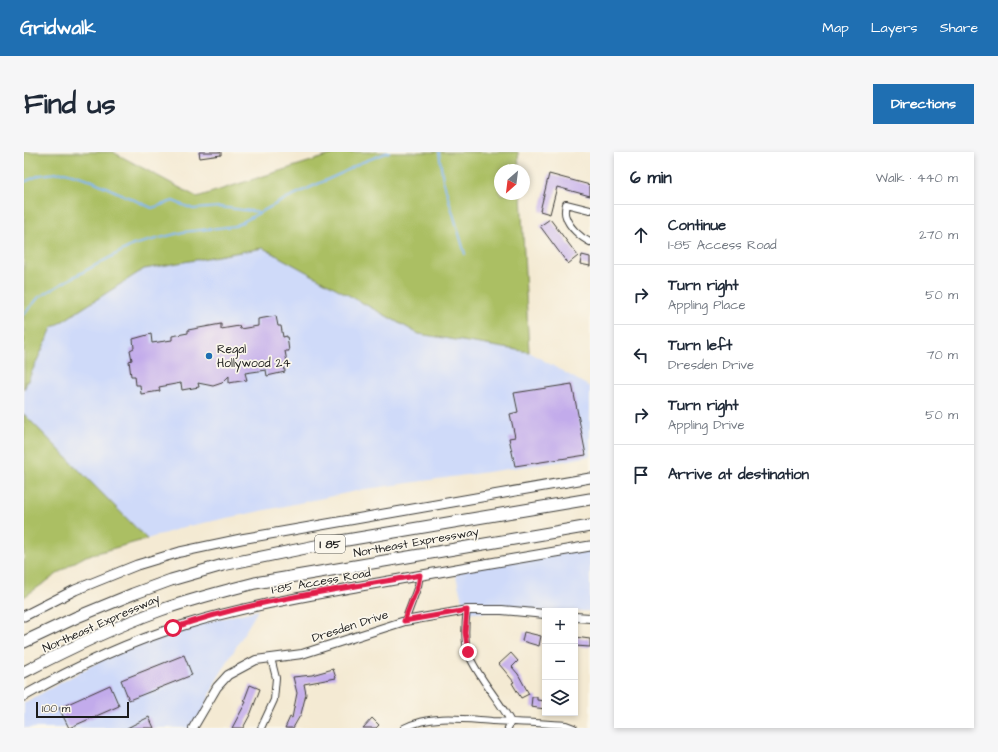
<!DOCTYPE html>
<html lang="en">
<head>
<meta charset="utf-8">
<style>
	:root { --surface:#fff; --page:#f6f6f7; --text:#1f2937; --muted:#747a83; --line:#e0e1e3; --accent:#1f6fb2 }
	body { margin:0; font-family:"Architects Daughter",sans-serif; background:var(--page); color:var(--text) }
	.controls { position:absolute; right:12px; bottom:12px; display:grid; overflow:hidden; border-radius:0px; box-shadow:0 2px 6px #0003 }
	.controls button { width:36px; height:36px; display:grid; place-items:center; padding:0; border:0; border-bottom:1px solid var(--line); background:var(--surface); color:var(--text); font:20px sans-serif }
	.compass { position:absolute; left:470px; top:12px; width:36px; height:36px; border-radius:50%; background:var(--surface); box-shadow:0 2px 6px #0003; rotate:208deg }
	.scale { position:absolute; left:12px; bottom:10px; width:93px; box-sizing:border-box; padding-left:4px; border:2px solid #1c1c1c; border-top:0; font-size:11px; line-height:14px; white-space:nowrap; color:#1c1c1c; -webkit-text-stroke:3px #fbf7ec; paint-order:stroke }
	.stop { position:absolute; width:12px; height:12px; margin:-9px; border:3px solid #e11d48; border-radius:50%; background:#fff }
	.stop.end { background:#e11d48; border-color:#fff; box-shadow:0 1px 4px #0008 }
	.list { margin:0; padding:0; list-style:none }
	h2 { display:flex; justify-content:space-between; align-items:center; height:52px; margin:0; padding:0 16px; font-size:17px }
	h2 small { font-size:13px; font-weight:400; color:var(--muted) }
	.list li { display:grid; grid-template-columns:26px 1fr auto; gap:12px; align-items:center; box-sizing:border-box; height:60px; padding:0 16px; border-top:1px solid var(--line) }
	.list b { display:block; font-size:15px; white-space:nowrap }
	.list p { margin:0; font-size:13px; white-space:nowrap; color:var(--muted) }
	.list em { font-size:13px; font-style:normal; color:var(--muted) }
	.icon { flex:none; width:22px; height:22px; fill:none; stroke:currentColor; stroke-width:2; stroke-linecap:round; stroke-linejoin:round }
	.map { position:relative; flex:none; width:566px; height:576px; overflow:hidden; border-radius:0px }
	header { display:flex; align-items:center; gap:24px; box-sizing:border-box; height:56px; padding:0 20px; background:var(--accent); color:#fff }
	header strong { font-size:19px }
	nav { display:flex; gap:22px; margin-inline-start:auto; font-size:14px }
	.intro { display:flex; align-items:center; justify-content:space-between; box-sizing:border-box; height:96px; padding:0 24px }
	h1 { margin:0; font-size:28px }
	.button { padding:10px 18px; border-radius:0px; background:var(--accent); color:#fff; font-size:14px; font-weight:700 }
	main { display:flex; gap:24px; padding:0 24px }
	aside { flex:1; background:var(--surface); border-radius:0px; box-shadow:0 2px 6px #0003 }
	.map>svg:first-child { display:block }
</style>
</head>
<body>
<header>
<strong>Gridwalk</strong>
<nav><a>Map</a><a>Layers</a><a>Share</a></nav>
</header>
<div class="intro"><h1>Find us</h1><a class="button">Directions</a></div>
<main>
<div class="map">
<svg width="566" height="576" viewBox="0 0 566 576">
	<rect width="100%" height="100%" fill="#fbf7ec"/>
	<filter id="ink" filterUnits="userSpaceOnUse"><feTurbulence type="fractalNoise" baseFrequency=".025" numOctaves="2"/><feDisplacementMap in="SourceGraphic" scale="8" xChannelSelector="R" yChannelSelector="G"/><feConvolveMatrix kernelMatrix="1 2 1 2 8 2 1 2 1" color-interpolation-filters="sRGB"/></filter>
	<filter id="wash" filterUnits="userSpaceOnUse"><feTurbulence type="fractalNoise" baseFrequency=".012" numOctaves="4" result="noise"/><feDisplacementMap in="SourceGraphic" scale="16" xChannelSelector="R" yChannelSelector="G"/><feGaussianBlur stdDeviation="0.9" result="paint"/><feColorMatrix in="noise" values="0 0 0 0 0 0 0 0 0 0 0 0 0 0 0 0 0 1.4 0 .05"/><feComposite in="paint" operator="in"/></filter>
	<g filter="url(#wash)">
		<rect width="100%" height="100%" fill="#f4ead3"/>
		<path fill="#cfdaf9" d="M239,96L395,182L505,200L566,235V304L541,309L342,337L160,375L123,387L0,262V237L28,176L120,117Z
			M566,393V459L441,461L430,416Z
			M234,458L192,529L172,576H0V551L105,493L126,483Z"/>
		<path fill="#abbf64" stroke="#646e40" d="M0,0H89L173,45L316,0H494L495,18H476V42H497L505,200L395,182L239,96L120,117L28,176L0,237Z
			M0,262L123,387L62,404L49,411L0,445Z"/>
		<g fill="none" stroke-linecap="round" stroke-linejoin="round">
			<path stroke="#83b8f1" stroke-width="2" d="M415,0L419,28L441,102
				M0,30L16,23L41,20L62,26L128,56L149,49L169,57L196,55L235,60
				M0,162L15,145L46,127L109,93L159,80L211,74L263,46L318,21L336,11L365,0"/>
		</g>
		<g id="blocks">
			<path fill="#c2abeb" d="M175,0H197V3L176,6Z
				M525,22L566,33V44L533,35L526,62L516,59Z
				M526,67L554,104L544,112L516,74Z
				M558,103L566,105V114L556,112Z
				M252,164L254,174H257L259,185L263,184L265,199H261L263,210L260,211L261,220L243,224L242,218L221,221L223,228L205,231V224L198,231L189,234L174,231L175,235L158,238L157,231L135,235L136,239L117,242L116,233H112L111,224H107L105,209L108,208L106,198L110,196L109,187L127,182L128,191L148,188V184L164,181V178L197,172V177L215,174L216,177L234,174V167Z
				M548,232L562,303L491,314L485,286L491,285L486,262L494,260L490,241Z
				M500,480L517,484L515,494L498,489Z
				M551,485L566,487V495L551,494Z
				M487,501L494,509L488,515L494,522L505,542L497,546L488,531L490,530L475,512Z
				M160,503L168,523L105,548L97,528Z
				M309,517L312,526L280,532L282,542L277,562L269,576H261L266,565L268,566L273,541L269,525L288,523Z
				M86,533L95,554L45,576L35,556Z
				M226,533L236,537L227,561L219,576H208L222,550L220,549Z
				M508,545H513V548L521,549V557L507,555Z
				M125,565L130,576H103Z
				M348,566L355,573L352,576H339Z"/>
		</g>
	</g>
	<g filter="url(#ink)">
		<use href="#blocks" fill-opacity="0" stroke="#3c3b37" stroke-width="1"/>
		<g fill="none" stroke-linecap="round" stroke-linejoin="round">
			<g stroke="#3c3b37" stroke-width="8">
				<path id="minor" d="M566,58L542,52C541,56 540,61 542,65C545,75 557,86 566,90
					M443,458C441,472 440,488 444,501C454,526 474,546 487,570L484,576
					M381,469L394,434L396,423
					M237,576L250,548L252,526L247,506
					M380,576C408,562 438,567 468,569C493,570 518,571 542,573L550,576"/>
			</g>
			<g stroke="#3c3b37" stroke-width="10">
				<path id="tertiary" d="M551,465L566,466
					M169,576L193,535L204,523L232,508L278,502L381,469L443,458H478L521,462"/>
			</g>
			<g stroke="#3c3b37" stroke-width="11">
				<path id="secondary" d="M0,464L51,438L113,413L156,400L217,387L566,326
					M0,544C51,515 104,490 160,473C218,455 277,445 337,434C413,420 490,407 566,394"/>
			</g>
			<g stroke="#3c3b37" stroke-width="13">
				<path id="motorway" d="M0,490L53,465L109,442L147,428L199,413L311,390L566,347
					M0,520C44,497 90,475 137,458C168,447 200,439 231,431L566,374"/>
			</g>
			<use href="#minor" stroke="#fff" stroke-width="6"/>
			<use href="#tertiary" stroke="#fff" stroke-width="8"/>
			<use href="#secondary" stroke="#fff" stroke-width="9"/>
			<use href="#motorway" stroke="#fff" stroke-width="11"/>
		</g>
	</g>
	<g fill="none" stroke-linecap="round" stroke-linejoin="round" filter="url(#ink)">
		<path stroke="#e11d48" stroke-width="5" d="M149,476C228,448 314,438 396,423L394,434L380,469L443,458L441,480L444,500"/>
	</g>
	<circle fill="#1f6fb2" stroke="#fbf7ec" stroke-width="1.5" cx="185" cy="204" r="4"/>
	<g text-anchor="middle" stroke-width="3.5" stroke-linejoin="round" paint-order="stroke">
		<rect fill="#fbf7ec" stroke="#5f5e5a" stroke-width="1" x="291" y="383" width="30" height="18" rx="3"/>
		<g font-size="11" font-weight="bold" fill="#1c1c1c">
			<text x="306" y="396">I 85</text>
		</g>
		<g font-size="12" fill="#1c1c1c" stroke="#fbf7ec" text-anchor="start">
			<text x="193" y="201">Regal<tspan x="193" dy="14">Hollywood 24</tspan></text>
		</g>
		<g font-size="12" fill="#1c1c1c" stroke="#fbf7ec">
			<text transform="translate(392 390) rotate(-10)" y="4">Northeast Expressway</text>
			<text transform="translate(297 429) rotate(-10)" y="4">I-85 Access Road</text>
			<text transform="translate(77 471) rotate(-24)" y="4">Northeast Expressway</text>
			<text transform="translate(326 474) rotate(-18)" y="4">Dresden Drive</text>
		</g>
	</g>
</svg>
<div class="controls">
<button>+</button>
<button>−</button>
<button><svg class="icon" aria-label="layers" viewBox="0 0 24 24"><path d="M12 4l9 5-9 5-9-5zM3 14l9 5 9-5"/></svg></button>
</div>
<svg class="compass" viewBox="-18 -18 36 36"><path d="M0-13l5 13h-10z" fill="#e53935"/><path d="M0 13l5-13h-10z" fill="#747a83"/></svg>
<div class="scale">100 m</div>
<div class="stop" style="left:149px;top:476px"></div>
<div class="stop end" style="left:444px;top:500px"></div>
</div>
<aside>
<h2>6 min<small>Walk · 440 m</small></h2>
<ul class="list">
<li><svg class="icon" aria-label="ahead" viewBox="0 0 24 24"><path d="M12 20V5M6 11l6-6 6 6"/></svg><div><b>Continue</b><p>I-85 Access Road</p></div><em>270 m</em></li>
<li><svg class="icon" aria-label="right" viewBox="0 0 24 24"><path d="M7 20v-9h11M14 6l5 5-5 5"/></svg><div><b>Turn right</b><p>Appling Place</p></div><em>50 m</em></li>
<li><svg class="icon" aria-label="left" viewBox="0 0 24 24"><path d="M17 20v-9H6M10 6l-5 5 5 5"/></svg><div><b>Turn left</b><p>Dresden Drive</p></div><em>70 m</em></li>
<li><svg class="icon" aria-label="right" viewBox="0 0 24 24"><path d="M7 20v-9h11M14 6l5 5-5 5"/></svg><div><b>Turn right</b><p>Appling Drive</p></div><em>50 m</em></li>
<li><svg class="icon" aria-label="arrive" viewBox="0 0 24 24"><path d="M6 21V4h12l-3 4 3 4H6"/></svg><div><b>Arrive at destination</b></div></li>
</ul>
</aside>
</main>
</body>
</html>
